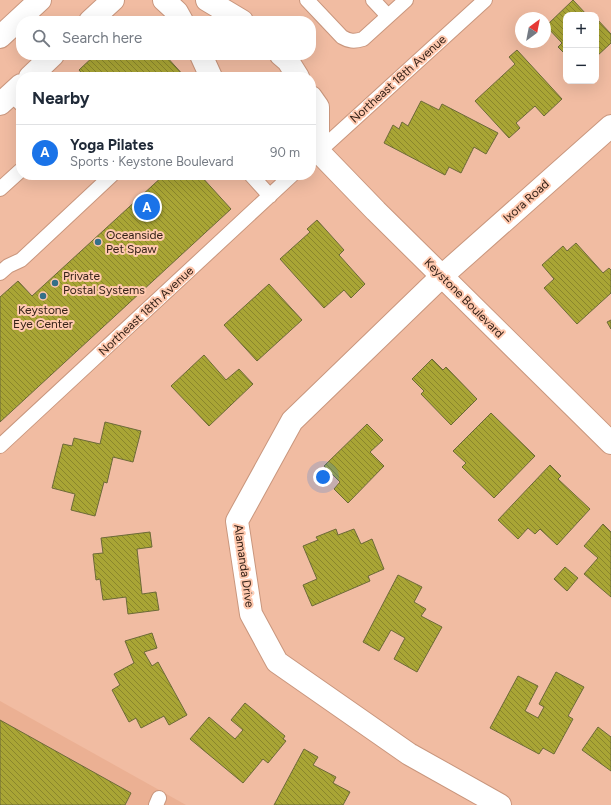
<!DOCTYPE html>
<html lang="en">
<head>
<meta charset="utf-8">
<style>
	:root { --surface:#fff; --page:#f6f6f7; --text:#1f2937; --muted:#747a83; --line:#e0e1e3; --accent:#1a73e8 }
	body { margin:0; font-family:Figtree,sans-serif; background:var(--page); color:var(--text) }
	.controls { position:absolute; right:12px; top:12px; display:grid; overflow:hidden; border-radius:8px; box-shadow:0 4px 16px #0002 }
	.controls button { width:36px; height:36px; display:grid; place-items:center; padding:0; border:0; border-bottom:1px solid var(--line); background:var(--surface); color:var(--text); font:20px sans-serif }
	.compass { position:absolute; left:515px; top:12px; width:36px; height:36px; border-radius:50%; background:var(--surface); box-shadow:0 4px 16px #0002; rotate:32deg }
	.you { position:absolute; left:323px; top:477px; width:14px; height:14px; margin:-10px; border:3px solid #fff; border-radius:50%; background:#1a73e8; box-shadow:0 0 0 6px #1a73e833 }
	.badge { display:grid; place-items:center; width:26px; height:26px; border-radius:50%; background:var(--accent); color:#fff; font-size:13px; font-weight:700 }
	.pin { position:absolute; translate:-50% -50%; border:2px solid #fff; box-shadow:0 1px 4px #0006 }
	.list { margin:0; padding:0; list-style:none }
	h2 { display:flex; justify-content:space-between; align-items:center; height:52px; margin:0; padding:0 16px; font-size:17px }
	h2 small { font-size:13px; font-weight:400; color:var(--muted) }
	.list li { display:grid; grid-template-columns:26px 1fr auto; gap:12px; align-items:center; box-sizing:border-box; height:56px; padding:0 16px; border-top:1px solid var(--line) }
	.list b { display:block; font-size:15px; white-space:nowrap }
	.list p { margin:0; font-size:13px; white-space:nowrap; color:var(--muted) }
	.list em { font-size:13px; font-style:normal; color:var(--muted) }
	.icon { flex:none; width:22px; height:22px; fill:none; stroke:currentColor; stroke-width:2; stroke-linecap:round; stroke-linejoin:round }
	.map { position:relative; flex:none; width:611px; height:805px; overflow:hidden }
	.search { position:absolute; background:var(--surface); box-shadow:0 4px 16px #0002; left:16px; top:16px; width:300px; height:44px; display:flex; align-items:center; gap:10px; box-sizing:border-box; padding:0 14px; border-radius:16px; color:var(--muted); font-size:15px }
	.panel { position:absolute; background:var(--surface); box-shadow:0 4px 16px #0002; left:16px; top:72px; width:300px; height:108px; border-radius:16px }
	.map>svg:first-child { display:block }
</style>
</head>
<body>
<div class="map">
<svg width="611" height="805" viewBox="0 0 611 805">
	<defs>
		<pattern id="building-back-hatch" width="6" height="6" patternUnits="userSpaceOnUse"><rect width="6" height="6" fill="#a9a535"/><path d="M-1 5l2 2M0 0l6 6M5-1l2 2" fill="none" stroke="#8a862c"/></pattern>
	</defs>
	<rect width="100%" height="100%" fill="#f1bca2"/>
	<path fill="#ebb093" d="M0,701L186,805H0Z"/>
	<path fill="url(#building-back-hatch)" stroke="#6c6a38" d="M573,0L587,15H566V55L558,47L562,43L546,26Z
		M596,18L611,34V43L596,57Z
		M517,50L562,99L544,116L535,106L516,123L520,128L509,138L475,101L515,64L509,57Z
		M95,55H165L185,77H85L79,70Z
		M421,101L439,110L442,104L498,133L486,154L474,147L461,173L449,167L445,175L384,143L393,125L399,129L402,122L408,126Z
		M164,175H200L231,209L0,422V297L18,281L32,296Z
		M317,220L344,250L339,255L365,284L351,298L344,290L324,308L280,259L310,232L307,229Z
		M576,243L603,273L609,268L611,270V293L577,324L544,288L554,279L542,265L563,246L567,251Z
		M269,284L302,320L257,361L224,325Z
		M611,320V329L607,322Z
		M204,355L226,380L239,369L253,384L209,426L171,386Z
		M432,359L443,370L446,367L477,399L451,425L421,394L424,391L412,379Z
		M491,413L535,456L494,498L462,467L466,463L453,451Z
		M105,422L141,431L133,462L113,457L107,483L104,482L95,516L71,510L75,494L52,488L63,444L72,446L74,438L100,444Z
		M367,424L383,440L370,452L384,466L348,503L334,489L340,482L324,466Z
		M550,465L561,476L558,479L590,509L557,545L540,529L535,534L528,528L518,539L498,520Z
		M603,524L611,532V597L584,574L598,558L584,546Z
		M336,529L338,535L354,529L361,544L372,539L384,569L368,576L370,581L312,606L303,585L317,579L303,546L318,540L316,537Z
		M150,532L152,547L137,549L142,594L156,592L159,610L128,614L126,597L103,600L100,579L96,580L93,554L103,553L101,538Z
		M565,567L578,578L567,591L554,579Z
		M398,575L422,587L414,602L426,609L421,616L442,627L417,672L394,659L405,638L391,630L379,651L363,642Z
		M152,633L157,648L144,652L152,666L158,662L187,715L169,725L164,716L141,728L136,718L129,722L112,690L120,685L114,674L134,663L125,641Z
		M556,672L584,687L568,716L573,719L554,754L543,748L539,754L490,728L518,676L538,686L525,711L538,718L544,707L539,704Z
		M245,703L285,736L283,739L286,741L268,763L263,759L243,783L190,739L209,717L235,739L243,730L231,720Z
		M0,720L131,793L125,805H0Z
		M598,727L611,737V771L582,750Z
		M304,749L318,757L313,765L336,777L333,783L350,792L343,805H274Z"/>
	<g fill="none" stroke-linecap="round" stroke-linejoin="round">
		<g stroke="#c9967d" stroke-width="16">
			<path id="service" d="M307,0L342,37C349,41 354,42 363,39L406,0
				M373,0L388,16
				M11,94L21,104
				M316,154L485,0
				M251,175L270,196
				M0,189L21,170
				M0,273L8,266L21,260L112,175
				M0,446L292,175
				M156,805L159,798"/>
		</g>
		<g stroke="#c9967d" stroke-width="24">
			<path id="minor" d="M164,0L177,12L182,21
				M207,0L242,21
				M201,55L211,77
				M281,55L288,61L298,77
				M311,97L318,107V151
				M311,149L318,151L376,211L611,443
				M500,805L409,754L277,662L251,614L237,521L292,421L442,276L611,126"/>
		</g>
		<g stroke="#c9967d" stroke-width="24">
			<path id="primary" d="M90,21L113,0
				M0,37L40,0
				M30,77L53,55
				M0,104L21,85"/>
		</g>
		<use href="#service" stroke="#fff" stroke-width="14"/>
		<use href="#minor" stroke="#fff" stroke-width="22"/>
		<use href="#primary" stroke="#fff" stroke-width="22"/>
	</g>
	<g fill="#357088" stroke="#ffc9af" stroke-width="1.5">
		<circle cx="98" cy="242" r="4"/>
		<circle cx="55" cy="283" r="4"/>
		<circle cx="43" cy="296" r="4"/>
	</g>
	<g text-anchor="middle" stroke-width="4" stroke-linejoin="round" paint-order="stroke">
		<g font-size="12" fill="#362218" stroke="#ffc9af">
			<text transform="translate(398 79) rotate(-42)" y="4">Northeast 18th Avenue</text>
			<text transform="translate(526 201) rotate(-42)" y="4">Ixora Road</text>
			<text transform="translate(464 298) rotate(45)" y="4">Keystone Boulevard</text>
			<text transform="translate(146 311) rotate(-43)" y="4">Northeast 18th Avenue</text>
			<text transform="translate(244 566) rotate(82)" y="4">Alamanda Drive</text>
		</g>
		<g font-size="12" fill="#362218" stroke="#ffc9af" text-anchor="start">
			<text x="106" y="239">Oceanside<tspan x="106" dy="14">Pet Spaw</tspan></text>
			<text x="63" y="280">Private<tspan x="63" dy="14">Postal Systems</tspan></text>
			<text x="43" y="314" text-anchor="middle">Keystone<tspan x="43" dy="14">Eye Center</tspan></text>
		</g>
	</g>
</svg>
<div class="controls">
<button>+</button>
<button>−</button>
</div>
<svg class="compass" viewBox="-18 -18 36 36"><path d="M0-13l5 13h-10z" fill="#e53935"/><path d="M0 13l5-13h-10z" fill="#747a83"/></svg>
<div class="you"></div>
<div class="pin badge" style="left:147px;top:207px">A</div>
<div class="search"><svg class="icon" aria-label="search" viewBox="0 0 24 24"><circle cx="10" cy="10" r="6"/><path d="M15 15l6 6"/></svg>Search here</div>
<section class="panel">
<h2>Nearby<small></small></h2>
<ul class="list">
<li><span class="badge">A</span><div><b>Yoga Pilates</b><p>Sports · Keystone Boulevard</p></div><em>90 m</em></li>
</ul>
</section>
</div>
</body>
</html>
